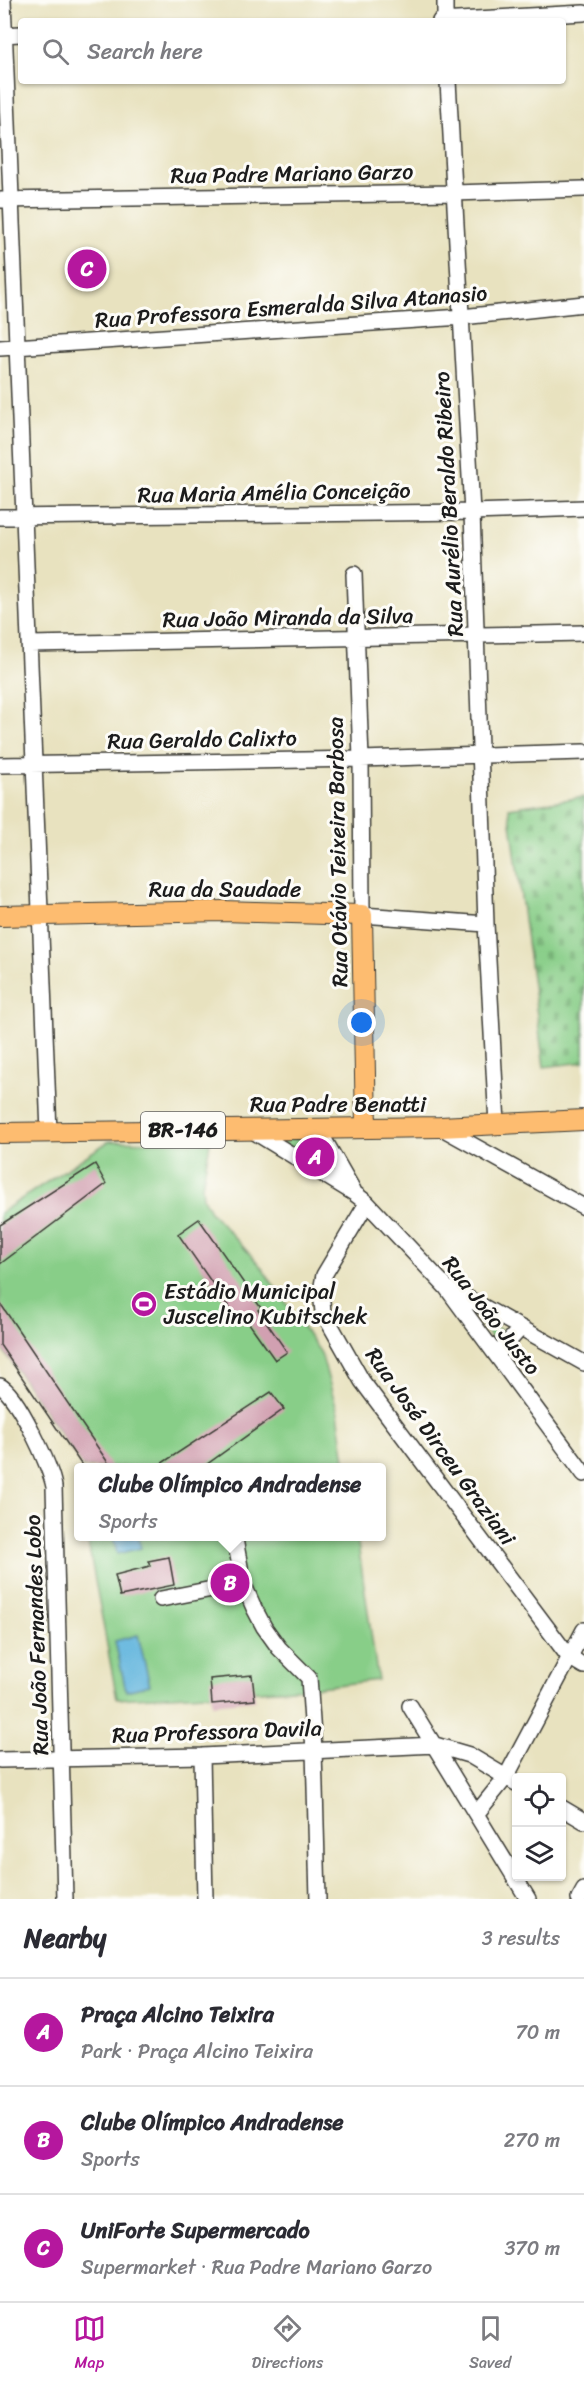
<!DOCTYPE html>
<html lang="en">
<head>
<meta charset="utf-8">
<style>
	:root { --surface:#fff; --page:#f7f7f7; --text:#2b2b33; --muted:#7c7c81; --line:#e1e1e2; --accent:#b5179e }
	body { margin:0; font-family:Sriracha,sans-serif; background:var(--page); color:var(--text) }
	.controls { position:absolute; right:18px; bottom:18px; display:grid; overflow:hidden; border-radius:6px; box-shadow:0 2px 4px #0004 }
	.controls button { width:54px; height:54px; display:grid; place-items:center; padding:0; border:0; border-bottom:2px solid var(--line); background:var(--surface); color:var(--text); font:30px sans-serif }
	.you { position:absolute; left:362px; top:1023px; width:21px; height:21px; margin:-15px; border:4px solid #fff; border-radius:50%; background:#1a73e8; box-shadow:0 0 0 9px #1a73e833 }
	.badge { display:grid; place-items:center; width:39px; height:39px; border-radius:50%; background:var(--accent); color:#fff; font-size:20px; font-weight:700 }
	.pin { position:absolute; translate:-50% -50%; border:3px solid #fff; box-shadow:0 2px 6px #0006 }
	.popup { position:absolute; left:74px; top:1463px; width:312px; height:78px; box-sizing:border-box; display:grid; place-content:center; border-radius:6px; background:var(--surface); filter:drop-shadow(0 2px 4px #0005); font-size:20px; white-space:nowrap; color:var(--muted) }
	.popup b { font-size:22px; color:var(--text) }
	.popup::after { content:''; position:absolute; left:50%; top:100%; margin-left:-12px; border:12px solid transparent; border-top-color:var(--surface) }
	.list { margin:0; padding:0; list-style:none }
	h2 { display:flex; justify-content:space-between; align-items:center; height:78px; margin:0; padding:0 24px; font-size:26px }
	h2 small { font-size:20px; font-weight:400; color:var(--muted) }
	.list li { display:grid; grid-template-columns:39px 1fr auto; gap:18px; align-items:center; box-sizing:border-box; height:108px; padding:0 24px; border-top:2px solid var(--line) }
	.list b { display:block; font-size:22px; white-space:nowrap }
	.list p { margin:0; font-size:20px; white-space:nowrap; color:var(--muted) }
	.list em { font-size:20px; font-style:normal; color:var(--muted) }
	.icon { flex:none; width:33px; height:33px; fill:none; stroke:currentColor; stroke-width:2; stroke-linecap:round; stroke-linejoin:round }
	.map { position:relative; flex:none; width:584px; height:1899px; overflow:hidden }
	.search { position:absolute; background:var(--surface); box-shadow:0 2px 4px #0004; left:18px; right:18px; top:18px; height:66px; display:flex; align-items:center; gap:15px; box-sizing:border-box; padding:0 21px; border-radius:6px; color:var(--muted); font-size:22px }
	.sheet { height:402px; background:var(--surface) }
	nav { display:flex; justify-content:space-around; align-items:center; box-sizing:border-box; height:84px; border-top:2px solid var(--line); background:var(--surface); font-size:16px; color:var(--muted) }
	nav a { display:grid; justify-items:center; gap:3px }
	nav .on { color:var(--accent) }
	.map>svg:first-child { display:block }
</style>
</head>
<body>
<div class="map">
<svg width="584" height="1899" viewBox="0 0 584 1899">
	<defs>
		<pattern id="cemetery-stones" width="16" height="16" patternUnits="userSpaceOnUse" patternTransform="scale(1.5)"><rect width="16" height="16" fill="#88ce88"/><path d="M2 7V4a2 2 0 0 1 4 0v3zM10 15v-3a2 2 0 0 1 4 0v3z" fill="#75b075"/></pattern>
		<pattern id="park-tufts" width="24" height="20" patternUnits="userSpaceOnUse" patternTransform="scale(1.5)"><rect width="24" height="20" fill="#88ce88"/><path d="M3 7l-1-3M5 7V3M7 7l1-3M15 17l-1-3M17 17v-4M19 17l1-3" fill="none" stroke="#75b075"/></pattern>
	</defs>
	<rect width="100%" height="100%" fill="#fdfcf7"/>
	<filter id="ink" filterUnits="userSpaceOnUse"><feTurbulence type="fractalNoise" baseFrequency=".0167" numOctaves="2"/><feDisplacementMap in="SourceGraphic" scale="12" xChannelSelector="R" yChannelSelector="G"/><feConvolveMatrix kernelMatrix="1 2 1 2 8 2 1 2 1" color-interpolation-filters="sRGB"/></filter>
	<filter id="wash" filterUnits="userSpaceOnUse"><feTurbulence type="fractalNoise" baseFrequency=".008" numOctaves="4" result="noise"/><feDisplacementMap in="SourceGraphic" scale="24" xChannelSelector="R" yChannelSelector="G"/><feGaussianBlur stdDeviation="1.35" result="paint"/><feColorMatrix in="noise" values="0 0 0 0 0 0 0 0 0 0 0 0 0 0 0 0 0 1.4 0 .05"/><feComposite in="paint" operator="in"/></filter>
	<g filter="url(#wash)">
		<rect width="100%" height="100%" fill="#e8e2bf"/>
		<path fill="url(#cemetery-stones)" stroke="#527552" stroke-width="1.5" d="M584,797V1062L544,1067L509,808Z"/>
		<path fill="url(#park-tufts)" stroke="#527552" stroke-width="1.5" d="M276,1139H314L334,1175Z
			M477,1318L507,1333L496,1344Z"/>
		<path fill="#88ce88" stroke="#527552" stroke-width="1.5" d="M109,1141L210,1143L202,1186L203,1198L210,1211L259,1264L321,1353L338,1413L346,1467H83L0,1345V1213Z
			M87,1537H357L378,1680L311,1688L117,1699Z"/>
		<path fill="#63b6de" stroke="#40697d" stroke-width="1.5" d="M113,1537H138L141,1548L117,1554Z
			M138,1635L150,1685L126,1691L115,1641Z"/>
		<g id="blocks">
			<path fill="#d1a0b1" d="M95,1164L106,1184L0,1264V1225Z
				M199,1219L261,1308L258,1310L287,1352L275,1360L246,1319L240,1323L178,1234Z
				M0,1303L111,1467H83L0,1345Z
				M271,1392L284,1409L203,1467H156Z
				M169,1557L174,1585L120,1596L115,1575L150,1566L148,1561Z
				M252,1675L255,1700L212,1704L210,1679Z"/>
		</g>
	</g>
	<g filter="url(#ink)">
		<use href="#blocks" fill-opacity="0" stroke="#3b3a34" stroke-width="1.5"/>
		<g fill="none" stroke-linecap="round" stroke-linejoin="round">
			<g stroke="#3b3a34" stroke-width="18">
				<path id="minor" d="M3,0L49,1132
					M445,0V21
					M440,21L584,13
					M0,35L21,34
					M448,81L472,512L486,924L497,1124
					M0,200L454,193L584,189
					M0,348L462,317L584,304
					M0,517L472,512L584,508
					M354,574L361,759L362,915L486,924
					M30,644L584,633
					M0,765L361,759L584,752
					M440,1127L584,1207
					M248,1128L354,1193L367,1203L446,1287L584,1474
					M318,1129L353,1190
					M367,1203L324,1275L321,1291L323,1312L362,1381L569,1657L584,1666
					M453,1290L584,1363
					M496,1355L520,1329
					M0,1386C17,1394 51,1467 54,1487L65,1899
					M235,1539L243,1583L254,1608L264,1627L279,1648L309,1678L314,1750L318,1899
					M161,1599L243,1583
					M410,1706L528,1899
					M202,1756L205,1899
					M0,1760L202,1756L435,1745L469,1755L516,1783
					M562,1808L584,1821
					M477,1813L506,1777L584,1630
					M579,1899L584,1890"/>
			</g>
			<g stroke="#3b3a34" stroke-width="22">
				<path id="major" d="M0,916L223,911L362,915L366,1128
					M0,1133L440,1127L584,1120"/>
			</g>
			<use href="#minor" stroke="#fff" stroke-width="15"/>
			<use href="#major" stroke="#fdbc70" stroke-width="20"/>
		</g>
	</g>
	<defs>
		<g id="stadium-disc" transform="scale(1.35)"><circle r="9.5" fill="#b5179e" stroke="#fdfcf7"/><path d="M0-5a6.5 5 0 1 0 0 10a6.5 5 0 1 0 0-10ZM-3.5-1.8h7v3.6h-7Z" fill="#fff"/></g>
	</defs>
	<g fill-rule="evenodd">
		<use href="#stadium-disc" x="144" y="1304"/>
	</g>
	<g text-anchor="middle" stroke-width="6" stroke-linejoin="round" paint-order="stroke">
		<rect fill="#fdfcf7" stroke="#605f5e" stroke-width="1.5" x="141" y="1112" width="84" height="36" rx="4.5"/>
		<g font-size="21" font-weight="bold" fill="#1c1c1c">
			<text x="183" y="1137">BR-146</text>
		</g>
		<g font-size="22" fill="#1c1c1c" stroke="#fdfcf7">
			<text transform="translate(292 173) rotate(-1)" y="8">Rua Padre Mariano Garzo</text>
			<text transform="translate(291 306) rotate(-4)" y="8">Rua Professora Esmeralda Silva Atanasio</text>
			<text transform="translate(274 492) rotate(-1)" y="8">Rua Maria Amélia Conceição</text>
			<text transform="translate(448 504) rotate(-93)" y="8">Rua Aurélio Beraldo Ribeiro</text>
			<text transform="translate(288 617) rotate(-1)" y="8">Rua João Miranda da Silva</text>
			<text transform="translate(202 739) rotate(-1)" y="8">Rua Geraldo Calixto</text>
			<text transform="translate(337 852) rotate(-91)" y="8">Rua Otávio Teixeira Barbosa</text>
			<text x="225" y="897">Rua da Saudade</text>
			<text x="338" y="1112">Rua Padre Benatti</text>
			<text transform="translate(492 1315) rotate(52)" y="8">Rua João Justo</text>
			<text transform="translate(441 1446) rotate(54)" y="8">Rua José Dirceu Graziani</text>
			<text transform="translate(36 1635) rotate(-92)" y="8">Rua João Fernandes Lobo</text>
			<text transform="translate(217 1731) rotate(-2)" y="8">Rua Professora Davila</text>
		</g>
		<g font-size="22" fill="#1c1c1c" stroke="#fdfcf7" text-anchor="start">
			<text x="164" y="1299">Estádio Municipal<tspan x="164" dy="25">Juscelino Kubitschek</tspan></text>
		</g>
	</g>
</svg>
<div class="controls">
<button><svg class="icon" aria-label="locate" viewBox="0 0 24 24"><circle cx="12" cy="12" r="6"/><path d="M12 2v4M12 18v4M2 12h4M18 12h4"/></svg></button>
<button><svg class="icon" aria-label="layers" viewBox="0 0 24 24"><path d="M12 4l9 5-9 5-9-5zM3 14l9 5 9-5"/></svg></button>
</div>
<div class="you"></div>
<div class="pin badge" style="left:315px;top:1157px">A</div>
<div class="pin badge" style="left:230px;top:1583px">B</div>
<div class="popup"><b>Clube Olímpico Andradense</b>Sports</div>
<div class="pin badge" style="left:87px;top:269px">C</div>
<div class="search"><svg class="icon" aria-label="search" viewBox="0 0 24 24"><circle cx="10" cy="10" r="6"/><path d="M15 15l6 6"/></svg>Search here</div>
</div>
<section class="sheet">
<h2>Nearby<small>3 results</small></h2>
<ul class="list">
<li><span class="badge">A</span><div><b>Praça Alcino Teixira</b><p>Park · Praça Alcino Teixira</p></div><em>70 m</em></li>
<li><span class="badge">B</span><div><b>Clube Olímpico Andradense</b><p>Sports</p></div><em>270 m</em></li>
<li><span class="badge">C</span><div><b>UniForte Supermercado</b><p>Supermarket · Rua Padre Mariano Garzo</p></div><em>370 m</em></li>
</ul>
</section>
<nav>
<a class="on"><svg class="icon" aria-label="map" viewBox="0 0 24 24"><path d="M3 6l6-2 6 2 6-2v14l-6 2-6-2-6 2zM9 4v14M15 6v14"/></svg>Map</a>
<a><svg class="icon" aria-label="directions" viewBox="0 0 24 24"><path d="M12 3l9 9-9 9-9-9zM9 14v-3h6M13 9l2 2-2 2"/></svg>Directions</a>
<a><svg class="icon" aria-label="saved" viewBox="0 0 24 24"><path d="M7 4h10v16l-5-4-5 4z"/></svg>Saved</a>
</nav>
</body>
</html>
